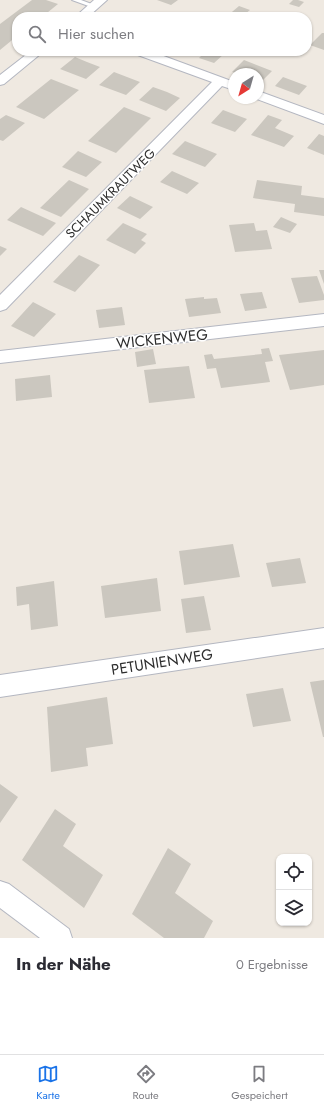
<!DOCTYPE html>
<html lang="de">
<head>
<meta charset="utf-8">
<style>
	:root { --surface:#fff; --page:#f7f7f7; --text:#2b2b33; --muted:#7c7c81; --line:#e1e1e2; --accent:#1a73e8 }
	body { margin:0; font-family:Jost,sans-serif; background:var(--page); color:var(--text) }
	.controls { position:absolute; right:12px; bottom:12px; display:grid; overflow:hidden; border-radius:8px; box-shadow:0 1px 3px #0004 }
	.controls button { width:36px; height:36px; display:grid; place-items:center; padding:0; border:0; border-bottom:1px solid var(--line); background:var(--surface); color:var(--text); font:20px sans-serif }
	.compass { position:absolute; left:228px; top:68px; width:36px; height:36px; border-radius:50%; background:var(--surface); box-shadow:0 1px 3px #0004; rotate:217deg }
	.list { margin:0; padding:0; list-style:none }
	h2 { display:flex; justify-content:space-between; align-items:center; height:52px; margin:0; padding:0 16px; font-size:17px }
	h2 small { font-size:13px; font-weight:400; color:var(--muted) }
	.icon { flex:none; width:22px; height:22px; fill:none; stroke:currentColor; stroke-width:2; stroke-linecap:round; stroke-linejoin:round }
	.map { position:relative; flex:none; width:324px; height:938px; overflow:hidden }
	.search { position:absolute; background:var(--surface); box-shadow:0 1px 3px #0004; left:12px; right:12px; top:12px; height:44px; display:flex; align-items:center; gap:10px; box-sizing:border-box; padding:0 14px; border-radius:16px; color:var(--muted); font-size:15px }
	.sheet { height:116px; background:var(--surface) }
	nav { display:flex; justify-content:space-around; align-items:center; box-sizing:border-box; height:56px; border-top:1px solid var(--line); background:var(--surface); font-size:11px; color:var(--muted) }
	nav a { display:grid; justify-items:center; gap:2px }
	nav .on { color:var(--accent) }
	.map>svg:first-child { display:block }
</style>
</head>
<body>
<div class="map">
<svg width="324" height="938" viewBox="0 0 324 938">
	<rect width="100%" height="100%" fill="#efe9e1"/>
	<path fill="#cbc7bf" d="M32,0H46L58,4L42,17H17V36L0,50V24Z
		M157,0H178L171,5Z
		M293,0H298L304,2L299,7L289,4Z
		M239,6L250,10L245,14L253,17H226Z
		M322,33H324V50L310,45Z
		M190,51H219L224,54L214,63L199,58L201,56Z
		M75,57L87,62L100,67L86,79L60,69Z
		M244,60L272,71L261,82L258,81V74H238L232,72Z
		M114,72L140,82L126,95L99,85Z
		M283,77L307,86L299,95L275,86Z
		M51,79L79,90L44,119L16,107Z
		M153,87L167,92L180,98L166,111L139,100Z
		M124,107L151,118L116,153L88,141Z
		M223,110L247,119L235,132L211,123Z
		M6,115L25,123L3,141L0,140V119Z
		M268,115L282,120L275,128L294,136L284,147L251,135Z
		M319,134L324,136V155L307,148Z
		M185,141L217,154L205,167L172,154Z
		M78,151L102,162L86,177L62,167Z
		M172,171L199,183L187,194L160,182Z
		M69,180L89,189L61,217L40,208Z
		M257,180L302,186L301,195L324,198V216L294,212L295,204L253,198Z
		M130,196L153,207L140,219L117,208Z
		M21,207L56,223L43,236L7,220Z
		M281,217L297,224L290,233L273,227Z
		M123,223L147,234L141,240L146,243L135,254L106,240Z
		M254,223L256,231L267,230L272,249L235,252L229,225Z
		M0,246L7,249L0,256Z
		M79,255L100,265L75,292L53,282Z
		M319,270H324V284Z
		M317,276L324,295V300L299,303L291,278Z
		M262,292L267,308L245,311L240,294Z
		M204,297V299L217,298L221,313L189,317L185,299Z
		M33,302L56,314L34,337L11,326Z
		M122,307L125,325L99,328L96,310Z
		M269,348L273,361L265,362L270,382L221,388L216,368L207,369L204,355L212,354L214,359L262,354L261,349Z
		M153,349L156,364L137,367L135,352Z
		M324,350V385L290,390L279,355Z
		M189,366L195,398L149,403L144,370Z
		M50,375L52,397L16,401L15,379Z
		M233,544L240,577L184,585L179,551Z
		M300,558L306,583L272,587L266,563Z
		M157,578L161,611L105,618L101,586Z
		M54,581L58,626L31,630L29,604L17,606L16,587Z
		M204,596L211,630L186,633L181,599Z
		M324,680V737H323L310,682Z
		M283,688L291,721L253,727L246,694Z
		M107,697L113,744L86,748L88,766L51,772L47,707Z
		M0,784L18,797L0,823Z
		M55,809L76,824L63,846L103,875L84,908L22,860Z
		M168,848L191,864L175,893L213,921L204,938H164L132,914Z"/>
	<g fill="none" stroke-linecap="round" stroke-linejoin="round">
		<g stroke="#b4b7c1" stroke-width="2">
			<path id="lane" d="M72,0H81L97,6L94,8Z"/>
		</g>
		<g stroke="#b4b7c1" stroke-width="2">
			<path id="street" d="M94,0H107L88,17H75Z
				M31,51H44L4,84L0,85V75Z
				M133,51H150L234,82V90L222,86L6,309L0,311V295L212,82L135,54Z
				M258,91L324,115V124L254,98H258Z
				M324,314V326L0,363V351Z
				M324,628V648L0,697V675Z
				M0,881L9,884L69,929L72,938H40L0,908Z"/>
		</g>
		<use href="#lane" fill="#fff" fill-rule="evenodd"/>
		<use href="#street" fill="#fff" fill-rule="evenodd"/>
	</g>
	<g text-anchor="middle" stroke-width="3" stroke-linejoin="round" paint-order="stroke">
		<g font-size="13" fill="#2e2e2e" stroke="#fff">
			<text transform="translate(110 193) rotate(-45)" y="5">SCHAUMKRAUTWEG</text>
		</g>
		<g font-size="15" fill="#2e2e2e" stroke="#fff">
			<text transform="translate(162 339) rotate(-6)" y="5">WICKENWEG</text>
			<text transform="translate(162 662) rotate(-9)" y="5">PETUNIENWEG</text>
		</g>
	</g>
</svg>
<div class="controls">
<button><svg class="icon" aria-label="locate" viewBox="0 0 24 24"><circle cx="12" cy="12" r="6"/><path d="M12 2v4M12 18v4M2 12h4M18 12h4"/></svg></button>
<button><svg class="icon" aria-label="layers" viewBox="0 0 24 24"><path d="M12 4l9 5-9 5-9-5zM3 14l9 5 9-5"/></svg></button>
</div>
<svg class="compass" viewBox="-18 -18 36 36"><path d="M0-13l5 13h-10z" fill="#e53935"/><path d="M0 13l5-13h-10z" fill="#7c7c81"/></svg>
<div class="search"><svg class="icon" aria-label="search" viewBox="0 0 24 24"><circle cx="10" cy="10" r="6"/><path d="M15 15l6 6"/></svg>Hier suchen</div>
</div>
<section class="sheet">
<h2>In der Nähe<small>0 Ergebnisse</small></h2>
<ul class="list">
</ul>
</section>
<nav>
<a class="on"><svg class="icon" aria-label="map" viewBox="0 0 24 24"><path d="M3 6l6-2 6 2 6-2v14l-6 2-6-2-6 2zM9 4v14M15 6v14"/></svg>Karte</a>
<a><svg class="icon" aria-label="directions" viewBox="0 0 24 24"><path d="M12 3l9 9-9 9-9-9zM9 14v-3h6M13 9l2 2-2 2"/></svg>Route</a>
<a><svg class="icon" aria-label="saved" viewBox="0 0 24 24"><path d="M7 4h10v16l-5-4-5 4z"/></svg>Gespeichert</a>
</nav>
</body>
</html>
